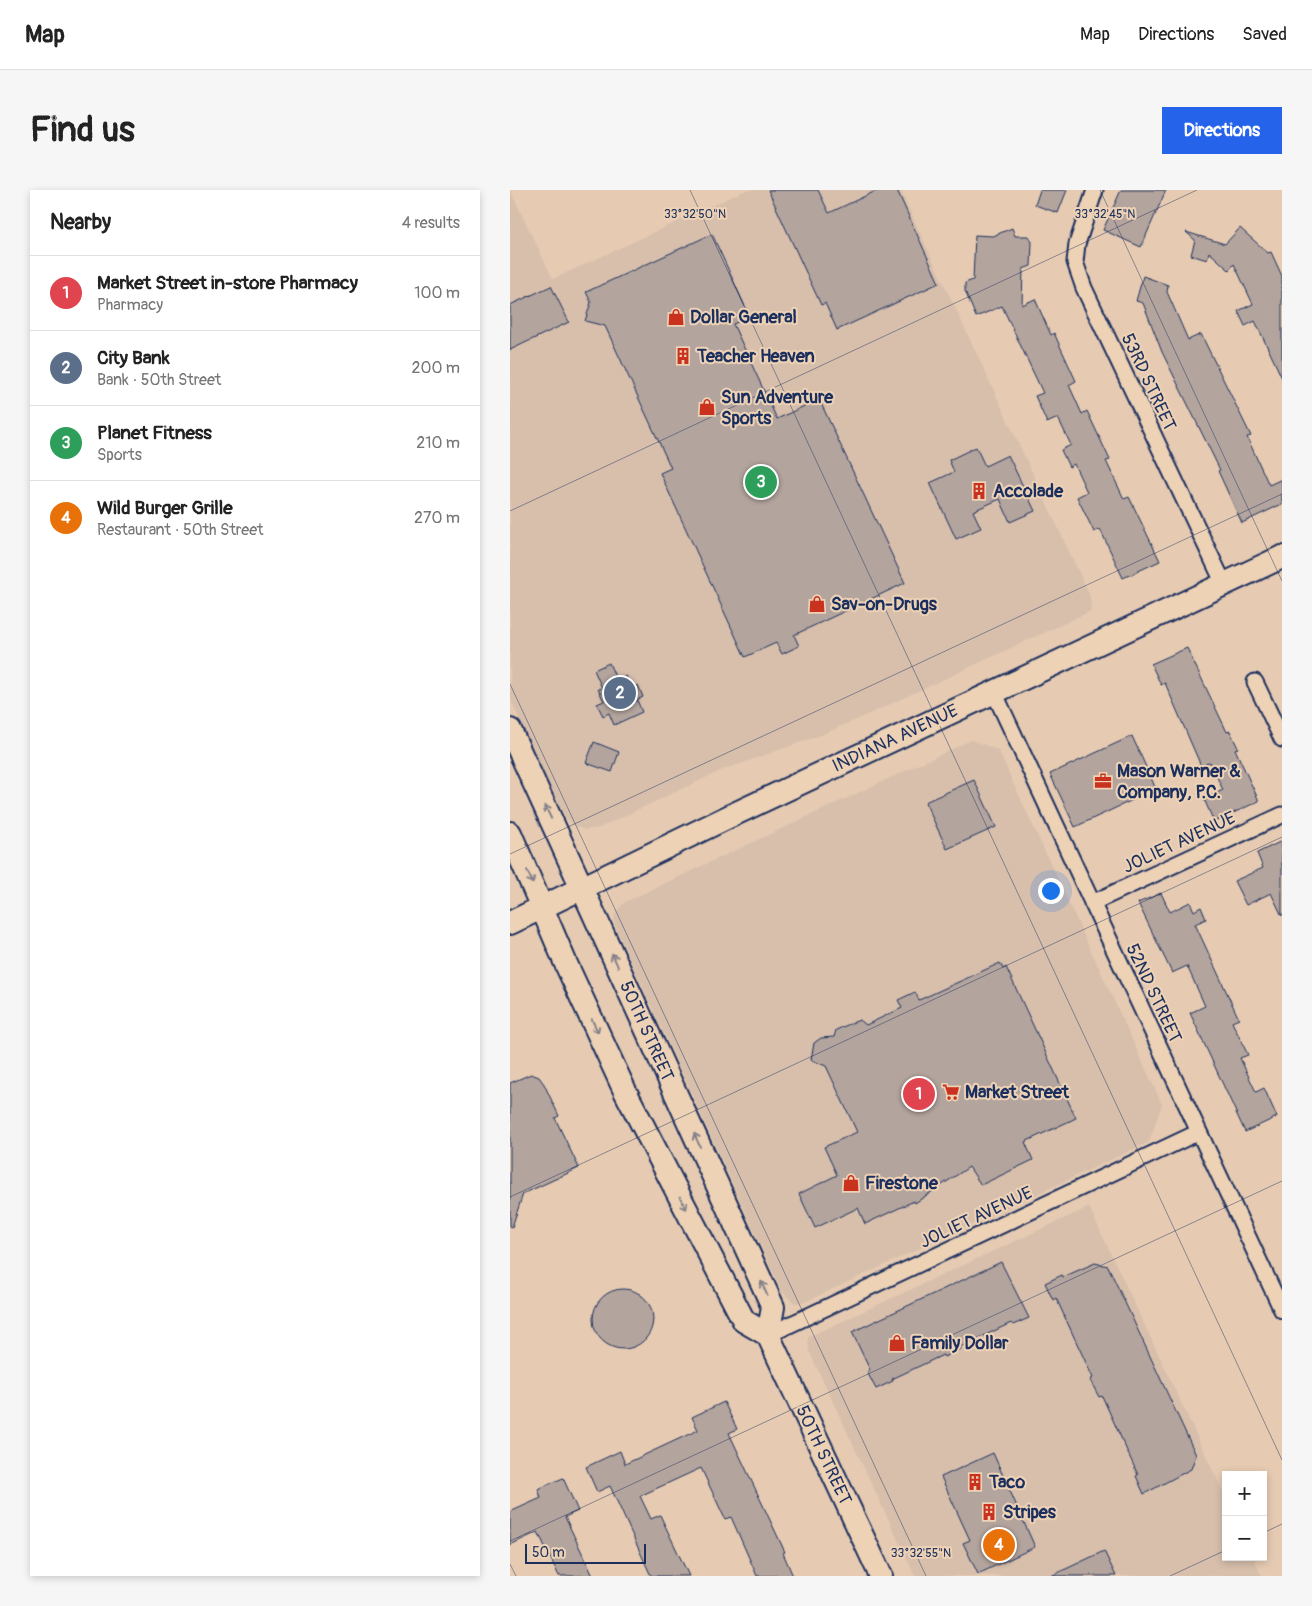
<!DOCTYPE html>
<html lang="en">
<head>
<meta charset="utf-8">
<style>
	:root { --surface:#fff; --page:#f6f6f6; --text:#222; --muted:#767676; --line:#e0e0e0; --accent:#2563eb }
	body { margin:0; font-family:Pangolin,sans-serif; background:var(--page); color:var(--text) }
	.controls { position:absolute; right:15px; bottom:15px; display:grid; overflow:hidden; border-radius:0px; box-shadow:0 2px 8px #0003 }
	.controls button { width:45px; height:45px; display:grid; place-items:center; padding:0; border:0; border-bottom:1px solid var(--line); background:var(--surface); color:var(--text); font:25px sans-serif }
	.scale { position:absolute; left:15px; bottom:12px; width:121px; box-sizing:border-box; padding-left:5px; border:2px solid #1b2f5e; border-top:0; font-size:14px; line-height:18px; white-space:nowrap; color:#1b2f5e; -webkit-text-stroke:4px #eed2b5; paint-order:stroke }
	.you { position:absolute; left:540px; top:700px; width:18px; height:18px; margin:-12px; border:4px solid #fff; border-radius:50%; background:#1a73e8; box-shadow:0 0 0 8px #1a73e833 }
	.badge { display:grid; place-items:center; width:32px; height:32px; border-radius:50%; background:var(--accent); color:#fff; font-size:16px; font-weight:700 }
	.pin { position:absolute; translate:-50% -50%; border:2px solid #fff; box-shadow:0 1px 5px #0006 }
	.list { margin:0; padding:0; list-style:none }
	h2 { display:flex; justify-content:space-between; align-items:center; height:65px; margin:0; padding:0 20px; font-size:21px }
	h2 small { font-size:16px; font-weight:400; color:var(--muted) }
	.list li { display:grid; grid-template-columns:32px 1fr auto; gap:15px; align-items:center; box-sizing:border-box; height:75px; padding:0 20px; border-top:1px solid var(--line) }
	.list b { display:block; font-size:19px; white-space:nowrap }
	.list p { margin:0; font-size:16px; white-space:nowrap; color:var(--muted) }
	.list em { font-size:16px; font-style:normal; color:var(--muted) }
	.map { position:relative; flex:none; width:772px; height:1386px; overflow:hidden; border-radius:0px }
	header { display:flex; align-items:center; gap:30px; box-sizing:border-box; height:70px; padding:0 25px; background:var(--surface); border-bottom:1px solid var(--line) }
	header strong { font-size:24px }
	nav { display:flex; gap:28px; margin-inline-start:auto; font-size:18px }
	.intro { display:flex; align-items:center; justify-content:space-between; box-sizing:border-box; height:120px; padding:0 30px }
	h1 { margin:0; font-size:35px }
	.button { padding:12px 22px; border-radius:0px; background:var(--accent); color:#fff; font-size:18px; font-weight:700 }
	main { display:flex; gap:30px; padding:0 30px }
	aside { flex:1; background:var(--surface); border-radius:0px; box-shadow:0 2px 8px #0003 }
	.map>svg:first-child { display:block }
</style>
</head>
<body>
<header>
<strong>Map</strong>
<nav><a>Map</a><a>Directions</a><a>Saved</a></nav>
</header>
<div class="intro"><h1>Find us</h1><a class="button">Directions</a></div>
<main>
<aside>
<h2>Nearby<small>4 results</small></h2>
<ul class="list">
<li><span class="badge" style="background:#e0444e">1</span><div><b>Market Street in-store Pharmacy</b><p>Pharmacy</p></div><em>100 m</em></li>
<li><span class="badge" style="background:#5c6f8a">2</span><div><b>City Bank</b><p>Bank · 50th Street</p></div><em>200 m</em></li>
<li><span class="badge" style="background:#2e9e5b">3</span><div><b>Planet Fitness</b><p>Sports</p></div><em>210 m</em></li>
<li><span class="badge" style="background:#e8710a">4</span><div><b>Wild Burger Grille</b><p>Restaurant · 50th Street</p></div><em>270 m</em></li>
</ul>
</aside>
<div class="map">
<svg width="772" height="1386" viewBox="0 0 772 1386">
	<rect width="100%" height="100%" fill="#e6cbb2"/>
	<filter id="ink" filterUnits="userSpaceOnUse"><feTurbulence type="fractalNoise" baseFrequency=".02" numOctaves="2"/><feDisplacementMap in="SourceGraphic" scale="10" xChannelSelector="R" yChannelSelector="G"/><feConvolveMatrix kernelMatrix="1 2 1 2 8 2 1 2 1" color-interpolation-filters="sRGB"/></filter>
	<g filter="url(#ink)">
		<path fill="#d7bfac" d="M0,0L43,89L236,0H390L580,406L581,421L348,529L311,545L210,581L89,638L75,640L63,635L56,628L45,608L0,508Z
			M461,550L488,560L652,914L639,952L295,1112L285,1113L272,1102L108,743L104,732L106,722L115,712Z
			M579,1017L716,1308V1367H743L752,1386H405L299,1161L298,1147Z"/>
		<path fill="#b3a49d" stroke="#1b2f5e" d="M258,0H308L319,23L368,0H387L429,93L327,140L315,113L311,115Z
			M530,0H557L548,23L525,15Z
			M611,0H656L631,57L593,40Z
			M502,38L505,46H519L522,52L521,76L513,79L512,115L525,109L541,145L544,143L566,191L559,195L572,224L577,221L600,270L596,271L614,309L619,307L650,371L613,388L590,339L584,342L567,307L577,302L564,274L559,277L551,260L561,255L548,228L537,233L525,206L533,203L492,116L466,127L455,101V93L463,90L465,45L483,46Z
			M730,38L758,63L761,62L772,86V188L745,131L735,136L728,121L743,114L724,74L719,80L699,62L697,70L681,65L685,50L676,42L715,54Z
			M202,44L240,127L223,134L267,229L309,209L395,393L284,445L289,456L272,464L266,453L235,467L150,283L161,278L95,136L75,131L81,112L76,102Z
			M633,86L658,95L657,102L678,150L691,144L741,246L737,247L759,295L772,289V314L732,333L708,281L710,280L652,162L633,113L626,111Z
			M41,96L59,132L0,160V115Z
			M466,257L475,276L498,265L525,321L500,332L490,309L463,321L471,338L446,349L420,293L444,282L439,270Z
			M677,458L717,542L720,541L728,558L725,559L749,611L704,632L694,609L713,600L700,572L691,576L655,493L651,495L641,474Z
			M99,473L107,491L116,486L121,498L128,495L133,507L127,510L132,522L104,535L99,523L93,526L87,514L94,511L88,499L92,498L84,480Z
			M622,546L646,599L565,637L540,584Z
			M84,552L109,562L102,582L76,573Z
			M464,590L486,637L437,659L415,612Z
			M772,651V726L761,703L736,715L724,691L753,678L747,663Z
			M651,703L660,722L680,712L684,721L691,717L696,729L685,734L729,829L722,832L738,865L730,868L746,902L754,898L767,927L735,942L680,823L695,816L677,776L662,783L628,713Z
			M490,773L493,779L496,777L566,928L515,952L523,970L471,995L459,977L405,1013L404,1011L355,1034L348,1018L305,1038L289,1004L327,985L314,957L347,942L316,876L301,870L304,853L311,848L324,847L326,840L344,832L350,830L356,835L392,818L388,810L405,802L409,810Z
			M21,884L29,887L34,894L49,926L45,928L69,978L13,1004L2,1037L0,1036V893Z
			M491,1072L519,1128L503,1135L501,1133L450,1157L451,1159L434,1167L433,1165L382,1189L383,1191L366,1199L357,1182L360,1180L342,1142Z
			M585,1073L598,1076L686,1265L681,1279L634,1304L626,1286L628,1285L592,1206L589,1207L580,1190L583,1188L546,1108L543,1110L535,1093L552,1085L553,1087Z
			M83 1129a30 30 0 1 1 60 0a30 30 0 1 1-60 0Z
			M214,1212L227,1239L219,1243L275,1362L273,1363L283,1386H247L221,1327L215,1329L191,1278L130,1306L141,1329L150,1325L179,1386H141L100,1296L87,1302L76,1277L110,1261L115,1274L188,1240L182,1227Z
			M483,1263L525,1357L468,1384L453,1353L460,1350L431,1287Z
			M53,1288L68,1321L55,1327L83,1386H49L28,1342L0,1355V1322L31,1308L28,1299Z
			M594,1361L606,1386H541Z"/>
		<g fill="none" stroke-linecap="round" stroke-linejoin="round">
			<g stroke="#1b2f5e" stroke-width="19">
				<path id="street" d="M585,0L567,54L565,72L574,98L714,394
					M745,492L772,549
					M484,502L772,1120
					M582,713L772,625
					M258,1145L689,942"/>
			</g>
			<g stroke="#1b2f5e" stroke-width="26">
				<path id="secondary" d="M0,540L263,1117L258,1145L371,1386
					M0,643L56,774L115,901L234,1131L258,1145
					M0,733L216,628L772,367"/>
			</g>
			<use href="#street" stroke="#eed2b5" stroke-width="15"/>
			<use href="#secondary" stroke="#eed2b5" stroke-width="22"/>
		</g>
		<defs><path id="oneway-shaft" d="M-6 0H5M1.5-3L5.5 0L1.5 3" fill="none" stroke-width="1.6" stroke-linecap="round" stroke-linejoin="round" transform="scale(1.25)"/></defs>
		<g stroke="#84808a">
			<use href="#oneway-shaft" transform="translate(38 622) rotate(-115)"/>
			<use href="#oneway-shaft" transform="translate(20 687) rotate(67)"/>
			<use href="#oneway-shaft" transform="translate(105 770) rotate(-114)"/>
			<use href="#oneway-shaft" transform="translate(85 836) rotate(65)"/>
			<use href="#oneway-shaft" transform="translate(187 950) rotate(-114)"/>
			<use href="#oneway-shaft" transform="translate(173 1013) rotate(63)"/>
			<use href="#oneway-shaft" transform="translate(254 1098) rotate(-114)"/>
		</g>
	</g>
	<path fill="none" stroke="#1b2f5e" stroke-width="1" stroke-opacity="0.45" d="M180,0L772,1270M590,0L772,391M0,321L687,0M0,494L416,1386M0,664L772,304M0,1007L772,647M753,1343L772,1334M0,1351L772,991M0,1374L6,1386M660,1386L716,1360"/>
	<defs>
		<g id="shop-bare" transform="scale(1.35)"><path d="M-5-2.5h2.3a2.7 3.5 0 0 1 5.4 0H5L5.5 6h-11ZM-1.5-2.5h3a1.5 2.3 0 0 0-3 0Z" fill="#c8321e" stroke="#eed2b5" stroke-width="2.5" paint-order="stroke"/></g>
		<g id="building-bare" transform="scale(1.35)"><path d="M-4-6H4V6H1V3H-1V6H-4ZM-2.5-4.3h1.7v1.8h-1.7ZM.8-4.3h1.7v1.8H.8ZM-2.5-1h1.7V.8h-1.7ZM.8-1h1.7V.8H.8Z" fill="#c8321e" stroke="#eed2b5" stroke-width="2.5" paint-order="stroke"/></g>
		<g id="office-bare" transform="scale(1.35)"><path d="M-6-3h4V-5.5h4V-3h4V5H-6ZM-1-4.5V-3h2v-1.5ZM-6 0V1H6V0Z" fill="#c8321e" stroke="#eed2b5" stroke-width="2.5" paint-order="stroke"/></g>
		<g id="supermarket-bare" transform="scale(1.35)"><path d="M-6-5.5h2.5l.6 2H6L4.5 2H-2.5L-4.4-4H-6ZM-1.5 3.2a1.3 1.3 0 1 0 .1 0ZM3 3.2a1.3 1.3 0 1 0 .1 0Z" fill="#c8321e" stroke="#eed2b5" stroke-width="2.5" paint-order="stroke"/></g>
	</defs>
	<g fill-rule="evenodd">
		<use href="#shop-bare" x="166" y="127"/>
		<use href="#building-bare" x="173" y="166"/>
		<use href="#shop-bare" x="197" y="217"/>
		<use href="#building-bare" x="469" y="301"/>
		<use href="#shop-bare" x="307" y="414"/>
		<use href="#office-bare" x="593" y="591"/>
		<use href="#supermarket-bare" x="441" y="902"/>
		<use href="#shop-bare" x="341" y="993"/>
		<use href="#shop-bare" x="387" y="1153"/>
		<use href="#building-bare" x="465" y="1292"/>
		<use href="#building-bare" x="479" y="1322"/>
	</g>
	<g text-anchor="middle" stroke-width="4" stroke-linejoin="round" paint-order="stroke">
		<g font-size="18" font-weight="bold" fill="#1b2f5e" stroke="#eed2b5" text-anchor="start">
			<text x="180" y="133">Dollar General</text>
			<text x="187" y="172">Teacher Heaven</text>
			<text x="211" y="213">Sun Adventure<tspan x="211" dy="21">Sports</tspan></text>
			<text x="483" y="307">Accolade</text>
			<text x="321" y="420">Sav-on-Drugs</text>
			<text x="607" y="587">Mason Warner &amp;<tspan x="607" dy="21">Company, P.C.</tspan></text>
			<text x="455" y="908">Market Street</text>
			<text x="355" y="999">Firestone</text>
			<text x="401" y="1159">Family Dollar</text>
			<text x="479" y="1298">Taco</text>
			<text x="493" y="1328">Stripes</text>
		</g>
		<g font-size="18" fill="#1b2f5e" stroke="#eed2b5">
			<text transform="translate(639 192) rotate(65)" y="6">53RD STREET</text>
			<text transform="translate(385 548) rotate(-25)" y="6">INDIANA AVENUE</text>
			<text transform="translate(669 652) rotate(-25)" y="6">JOLIET AVENUE</text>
			<text transform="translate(644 803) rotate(65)" y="6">52ND STREET</text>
			<text transform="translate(137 841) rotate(66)" y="6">50TH STREET</text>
			<text transform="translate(466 1027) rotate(-25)" y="6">JOLIET AVENUE</text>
			<text transform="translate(314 1265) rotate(65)" y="6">50TH STREET</text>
		</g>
	</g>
	<g font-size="12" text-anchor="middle" fill="#1b2f5e" stroke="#eed2b5" stroke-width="4" stroke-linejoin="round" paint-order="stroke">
		<text x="185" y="28">33°32'50"N</text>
		<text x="595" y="28">33°32'45"N</text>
		<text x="411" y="1367">33°32'55"N</text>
	</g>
</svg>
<div class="controls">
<button>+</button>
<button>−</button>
</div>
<div class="scale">50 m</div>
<div class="you"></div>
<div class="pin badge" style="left:409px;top:904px;background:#e0444e">1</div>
<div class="pin badge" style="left:110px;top:503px;background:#5c6f8a">2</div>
<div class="pin badge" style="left:251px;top:292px;background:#2e9e5b">3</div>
<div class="pin badge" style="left:489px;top:1355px;background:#e8710a">4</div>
</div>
</main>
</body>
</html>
